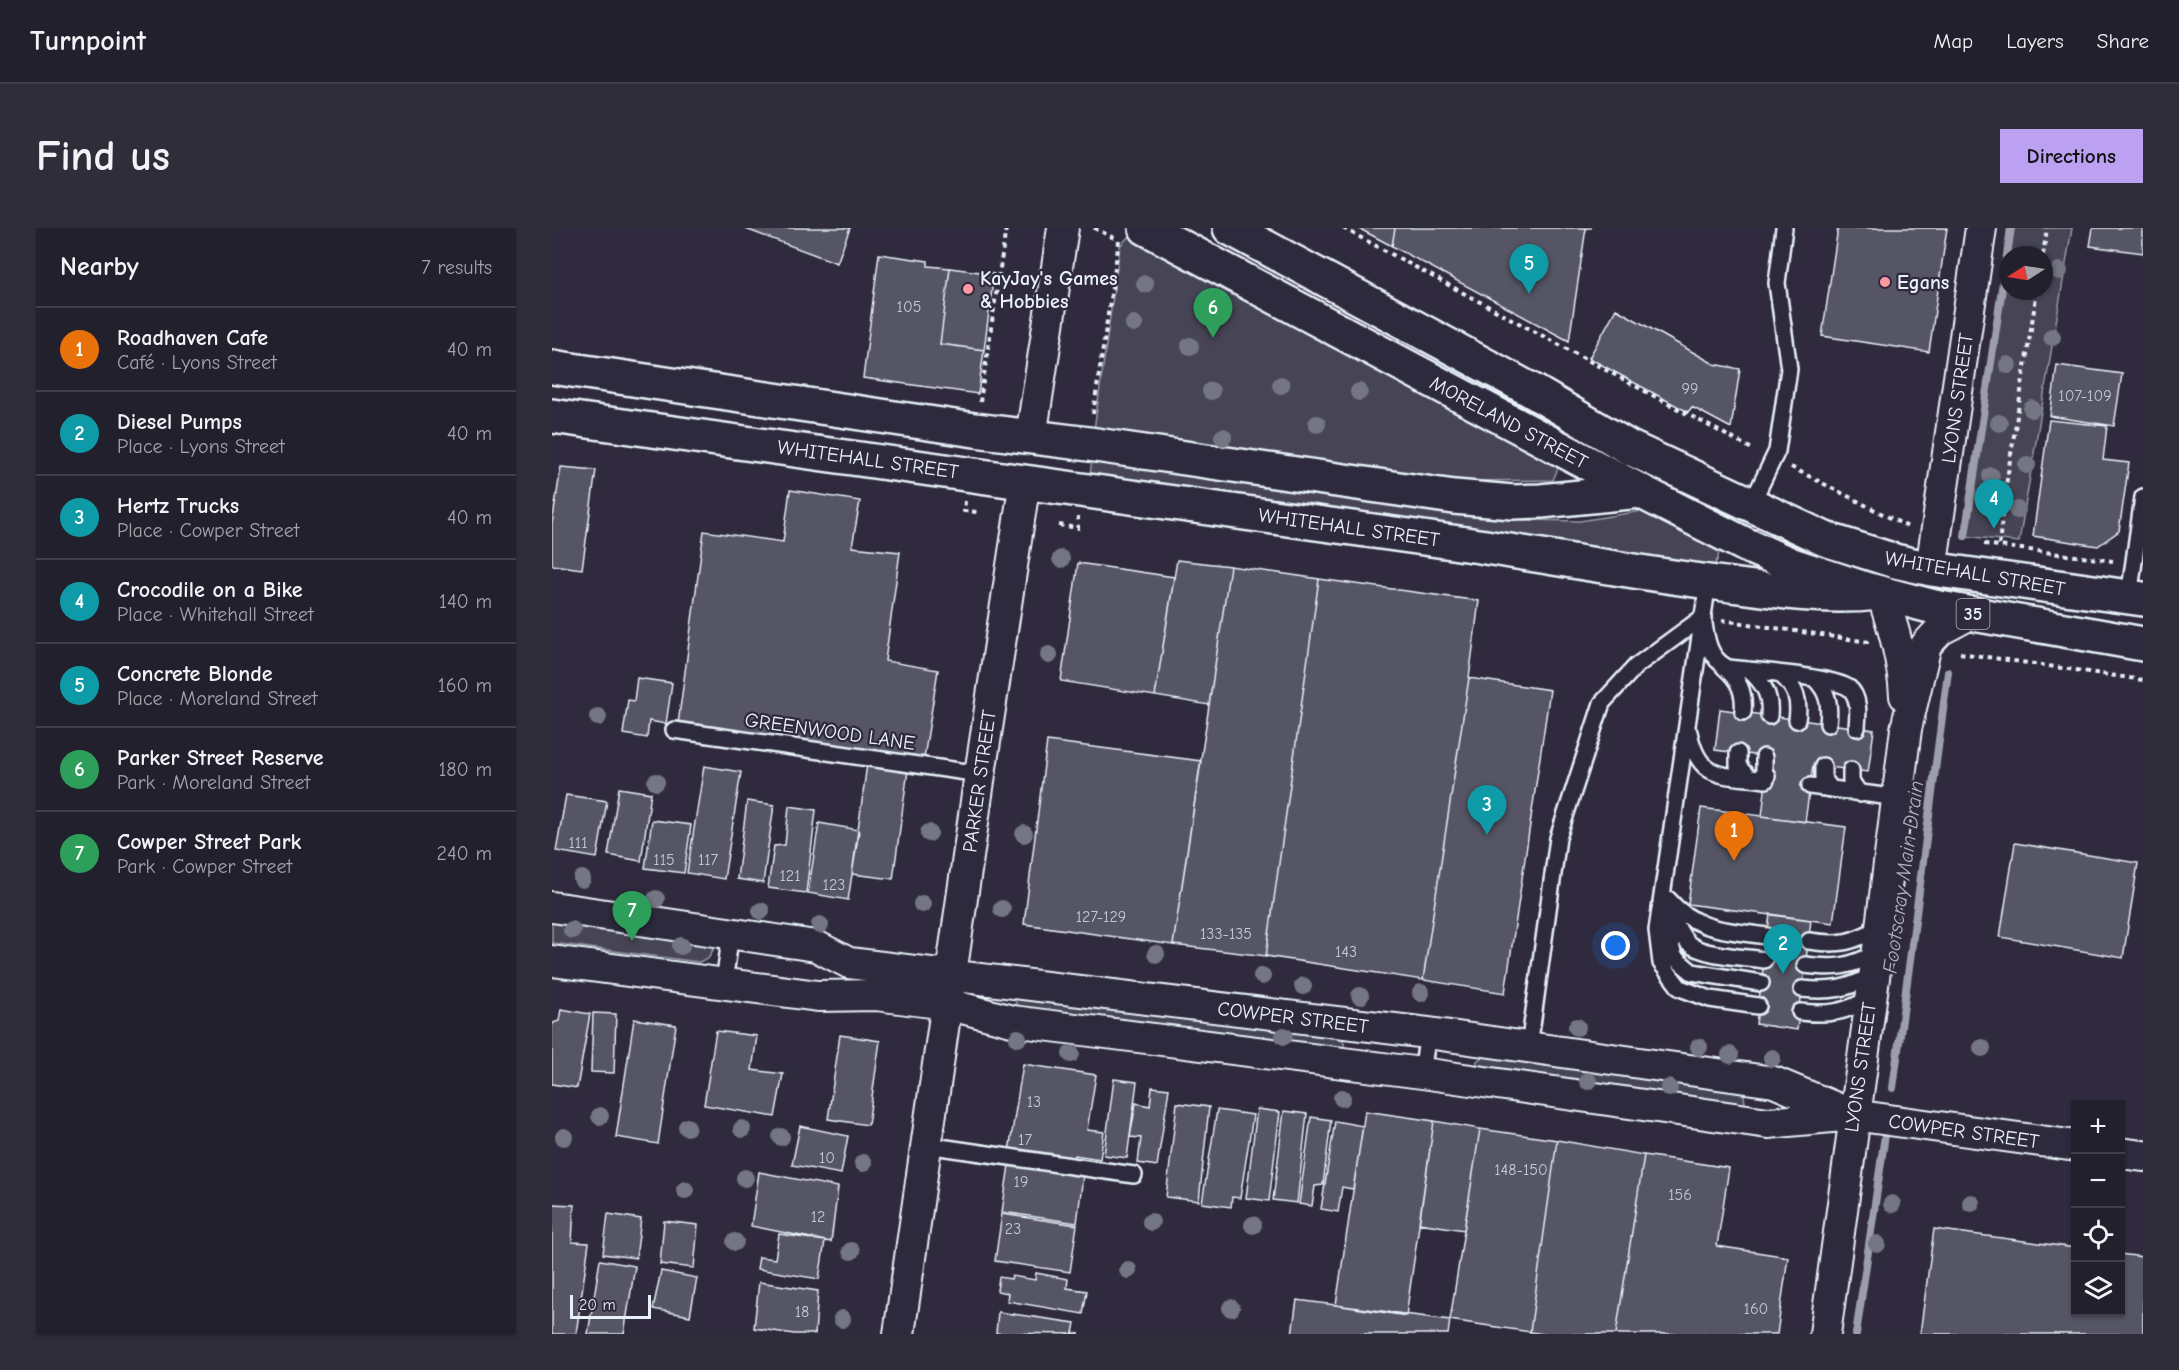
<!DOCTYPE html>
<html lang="en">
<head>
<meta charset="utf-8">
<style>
	:root { --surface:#23202e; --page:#2f2d3a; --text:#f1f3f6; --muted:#a3a3aa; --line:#403e4a; --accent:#bca0f2 }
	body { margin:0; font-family:"Comic Neue",sans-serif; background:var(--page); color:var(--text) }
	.controls { position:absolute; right:18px; bottom:18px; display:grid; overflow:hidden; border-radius:0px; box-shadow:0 2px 4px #0004 }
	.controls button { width:54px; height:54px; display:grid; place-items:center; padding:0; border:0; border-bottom:2px solid var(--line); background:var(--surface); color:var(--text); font:30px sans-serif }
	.compass { position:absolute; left:1447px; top:18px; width:54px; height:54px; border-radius:50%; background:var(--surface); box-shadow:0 2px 4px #0004; rotate:258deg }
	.scale { position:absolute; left:18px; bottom:15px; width:81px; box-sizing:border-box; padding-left:6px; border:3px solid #e8f1f8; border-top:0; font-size:16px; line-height:21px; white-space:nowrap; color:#e8f1f8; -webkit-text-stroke:4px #2f2a3d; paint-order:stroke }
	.you { position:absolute; left:1064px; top:718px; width:21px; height:21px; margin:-15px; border:4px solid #fff; border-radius:50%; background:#1a73e8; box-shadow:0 0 0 9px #1a73e833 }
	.badge { display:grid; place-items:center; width:39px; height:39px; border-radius:50%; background:var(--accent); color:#fff; font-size:20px; font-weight:700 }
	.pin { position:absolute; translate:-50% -50px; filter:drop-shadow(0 2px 3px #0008) }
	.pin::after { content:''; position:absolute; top:32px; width:21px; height:18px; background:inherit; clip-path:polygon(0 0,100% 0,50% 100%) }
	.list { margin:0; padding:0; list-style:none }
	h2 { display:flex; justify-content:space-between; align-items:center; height:78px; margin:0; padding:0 24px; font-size:26px }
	h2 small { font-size:20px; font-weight:400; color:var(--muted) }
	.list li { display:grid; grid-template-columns:39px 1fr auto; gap:18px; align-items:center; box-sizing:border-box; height:84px; padding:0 24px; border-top:2px solid var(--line) }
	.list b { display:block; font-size:22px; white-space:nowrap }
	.list p { margin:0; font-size:20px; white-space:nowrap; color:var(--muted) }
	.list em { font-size:20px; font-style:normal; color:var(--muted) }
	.icon { flex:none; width:33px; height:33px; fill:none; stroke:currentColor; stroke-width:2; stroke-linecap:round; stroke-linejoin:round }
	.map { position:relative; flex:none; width:1591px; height:1106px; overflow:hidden; border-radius:0px }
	header { display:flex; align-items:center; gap:36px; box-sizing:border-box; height:84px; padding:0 30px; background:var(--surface); border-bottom:2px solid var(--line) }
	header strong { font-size:28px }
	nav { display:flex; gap:33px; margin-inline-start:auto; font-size:21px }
	.intro { display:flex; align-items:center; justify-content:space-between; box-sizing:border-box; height:144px; padding:0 36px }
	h1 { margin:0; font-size:42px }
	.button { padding:15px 27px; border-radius:0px; background:var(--accent); color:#111; font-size:21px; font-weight:700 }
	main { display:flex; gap:36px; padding:0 36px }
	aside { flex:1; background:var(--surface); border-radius:0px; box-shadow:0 2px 4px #0004 }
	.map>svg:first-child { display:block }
</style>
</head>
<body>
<header>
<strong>Turnpoint</strong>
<nav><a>Map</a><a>Layers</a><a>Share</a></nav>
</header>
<div class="intro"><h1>Find us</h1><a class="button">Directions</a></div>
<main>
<aside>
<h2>Nearby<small>7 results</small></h2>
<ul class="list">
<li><span class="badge" style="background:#e8710a">1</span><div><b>Roadhaven Cafe</b><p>Café · Lyons Street</p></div><em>40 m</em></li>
<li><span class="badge" style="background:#0f9aa8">2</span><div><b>Diesel Pumps</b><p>Place · Lyons Street</p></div><em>40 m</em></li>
<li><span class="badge" style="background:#0f9aa8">3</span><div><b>Hertz Trucks</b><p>Place · Cowper Street</p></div><em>40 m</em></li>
<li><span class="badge" style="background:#0f9aa8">4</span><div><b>Crocodile on a Bike</b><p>Place · Whitehall Street</p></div><em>140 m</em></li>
<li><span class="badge" style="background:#0f9aa8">5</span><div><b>Concrete Blonde</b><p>Place · Moreland Street</p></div><em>160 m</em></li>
<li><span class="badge" style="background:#2e9e5b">6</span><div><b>Parker Street Reserve</b><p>Park · Moreland Street</p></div><em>180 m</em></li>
<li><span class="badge" style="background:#2e9e5b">7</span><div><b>Cowper Street Park</b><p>Park · Cowper Street</p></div><em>240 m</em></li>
</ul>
</aside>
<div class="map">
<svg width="1591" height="1106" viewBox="0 0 1591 1106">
	<rect width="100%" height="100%" fill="#2f2a3d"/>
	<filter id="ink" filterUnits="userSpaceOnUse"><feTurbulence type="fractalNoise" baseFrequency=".0167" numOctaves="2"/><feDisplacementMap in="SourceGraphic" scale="12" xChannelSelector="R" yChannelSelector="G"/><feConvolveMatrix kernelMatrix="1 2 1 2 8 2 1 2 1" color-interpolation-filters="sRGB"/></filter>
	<g filter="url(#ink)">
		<path fill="#464455" stroke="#979aa6" stroke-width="1.5" fill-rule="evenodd" d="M1459,0H1520L1467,314L1413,308ZM1456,27H1492V63H1456Z
			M577,8L1007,238L1001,252L909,253L542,202L568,18Z
			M540,232L973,292L1028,293L1090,283L1167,323L1166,330L1161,341L538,246Z
			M0,688L159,711L161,722L156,730L147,734L0,715Z
			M464,767L787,808L792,814V821L466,779L462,771Z
			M934,827L1181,860L1192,867L1193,876L1183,882L924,843L925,833Z"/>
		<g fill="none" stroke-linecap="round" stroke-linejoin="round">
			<path stroke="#9c9fab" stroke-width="8" d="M1413,308L1459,0
				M1341,860L1396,444
				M1304,1106L1333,907"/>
		</g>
		<path fill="#575565" stroke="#e8f1f8" stroke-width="1.5" d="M191,0H298L285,35Z
			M806,0H843L840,18Z
			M843,0H1040H1034L1017,113L840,18Z
			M1286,0H1395L1377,124L1270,108Z
			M1541,0H1591V25L1538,18Z
			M327,26L376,33V38L398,40L388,116L432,122L426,166L311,150Z
			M398,40L442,46L432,122L388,116Z
			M1064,81L1162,136L1188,141L1179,200L1140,179L1136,184L1037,130Z
			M1505,137L1570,146L1562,198L1498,188Z
			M1497,192L1555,198L1551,232L1577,235L1567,303L1546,318L1481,308Z
			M9,239L44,242L30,341L0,337V296Z
			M238,262L308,273L300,319L348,324L333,433L386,442L372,530L126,496L152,303L231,314Z
			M625,332L678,338L657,477L603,468Z
			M526,335L622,349L603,468L509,453Z
			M678,338L767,351L714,728L621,717Z
			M767,351L927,373L917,450L871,752L714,728Z
			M85,450L120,455L114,496L97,493L95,510L71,506L76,472L82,473Z
			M917,450L998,462L953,765L871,752Z
			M1168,481L1322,502L1316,544L1261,537L1253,594L1210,588L1217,529L1163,522Z
			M495,513L649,533L621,717L472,696Z
			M315,536L356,542L341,651L300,646Z
			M152,538L189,544L172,651L135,645Z
			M67,560L99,565L89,633L56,627Z
			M14,567L55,573L45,630L4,623Z
			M195,573L222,577L211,655L185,651Z
			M237,578L264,582L254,665L216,660L222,618L233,617Z
			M1149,580L1294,599L1281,695L1136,676Z
			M100,592L139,597L132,645L93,640Z
			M267,595L307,602L296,672L256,665Z
			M1463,615L1586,635L1571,730L1448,709Z
			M1218,686L1259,692L1245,802L1204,796Z
			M9,781L38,786L25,860L0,856V799L1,795L7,793Z
			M41,785L64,786L62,845L39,844Z
			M82,791L124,797L106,916L64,909Z
			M164,803L205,808L200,842L231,846L223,889L152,877Z
			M288,807L328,813L316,897L276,891Z
			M471,836L544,847L535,902L552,904L548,931L523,927L522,933L457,923Z
			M562,851L585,854L575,930L552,927Z
			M600,859L617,861L605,938L586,935L589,910L578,909L584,875L598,878Z
			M625,875L657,879L647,973L614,969Z
			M705,881L728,884L717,973L694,970Z
			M665,882L701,887L688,970L680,969L679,979L650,975Z
			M732,883L755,886L745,975L721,972Z
			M813,883L882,893L854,1088L784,1077Z
			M759,889L779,892L771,957L763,958L760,978L747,976Z
			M783,893L811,898L801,961L790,959L786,984L769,981Z
			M882,893L928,901L912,1002L867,995Z
			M248,898L296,908L289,946L240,937Z
			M928,901L1005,912L978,1104L898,1092Z
			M1005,912L1092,927L1064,1106H991L978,1104Z
			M1092,927L1177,940L1165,1018L1236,1029L1225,1106H1064Z
			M457,937L531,948L525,995L450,984Z
			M207,944L286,959L279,1014L199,998Z
			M0,976L22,977L20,1014L37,1015L24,1106H0Z
			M56,986L89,991L84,1030L51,1026Z
			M450,986L525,997L518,1044L443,1033Z
			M112,993L146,997L142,1040L108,1036Z
			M1382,1001L1524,1020V1084H1568V1026L1591,1029V1106H1368Z
			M227,1006L273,1013L267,1051L205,1041L207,1029L223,1031Z
			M48,1032L83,1038L72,1106H36Z
			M109,1043L145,1050L138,1088L101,1081Z
			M484,1045L516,1051L515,1060L535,1063L531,1086L455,1073L456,1065L445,1063L447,1049L459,1051L460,1048L483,1052Z
			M207,1054L266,1063L263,1106H242L202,1100Z
			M745,1072L898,1092L896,1106H740Z
			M446,1084L523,1095L521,1105L528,1106L444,1105Z"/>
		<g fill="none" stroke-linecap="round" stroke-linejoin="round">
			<g stroke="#e8f1f8" stroke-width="20">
				<path id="lane" d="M1199,277L1225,223L1237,141L1225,55L1232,0
					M1156,354L1105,702L1109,735L1128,760L1158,771L1206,778
					M1577,369L1591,269
					M1172,439C1187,452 1193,464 1191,484
					M1197,442C1212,456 1219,467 1217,488
					M1229,447C1244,460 1248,472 1245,492
					M1263,451C1277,465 1278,477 1276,496
					M122,502L428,546
					M1137,504C1147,554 1171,546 1214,552
					M1186,525V538L1196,549
					M1212,529V543L1215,548
					M1271,538V550L1279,561
					M1299,542V553L1308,566
					M1258,558L1346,570
					M1116,671C1144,704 1176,702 1215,708
					M1116,678C1121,690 1127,707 1137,716C1152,728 1193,729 1212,732
					M1112,688L1122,729L1140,744L1209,755
					M1257,713C1289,718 1301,714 1329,699
					M1253,737C1284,741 1297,739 1325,725
					M172,755L179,704
					M1250,761C1279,764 1296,761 1321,747
					M1248,784C1276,787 1293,785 1318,770
					M977,819L1006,610L1050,475L1084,438L1151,389C1154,410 1156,430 1176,440C1201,443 1279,448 1297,460C1308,469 1306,487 1305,500
					M870,845L876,805
					M374,917L582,947"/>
			</g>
			<g stroke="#e8f1f8" stroke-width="34">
				<path id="street" d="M479,209L511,0
					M1379,341L1429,0
					M1329,365C1342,399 1351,432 1353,468
					M0,679L264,718L297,735L876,805L1222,854L1296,885
					M0,733L266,768L324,767L395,776L460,793L870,845L1216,895L1301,887L1524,918
					M1568,925L1591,928
					M347,1106L428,546L473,253
					M1273,1106L1329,699L1354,501L1374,417L1388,402L1418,386"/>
			</g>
			<g stroke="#e8f1f8" stroke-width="38">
				<path id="secondary" d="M0,139L423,202L537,216L902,269L961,274L989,273L1088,263
					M0,188C300,229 600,271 900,314C991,327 1081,345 1172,356C1224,363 1274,371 1326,365"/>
			</g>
			<g stroke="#e8f1f8" stroke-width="38">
				<path id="primary" d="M594,0L1088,263L1194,317L1240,337L1313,361L1382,379L1591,416
					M678,0L979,162L1076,219L1273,311L1343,333L1379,341L1591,371"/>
			</g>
			<path stroke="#e8f1f8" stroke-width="4" stroke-dasharray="4.5 4.5" stroke-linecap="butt" d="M542,0L566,12
				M791,0L1202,222
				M1491,27L1495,0
				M428,174L454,0
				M541,186L567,13
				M1239,239L1358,300
				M413,273L412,283L425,284
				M507,297L526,300V289
				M1432,316L1561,333
				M1447,317L1452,270L1485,63
				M1170,392L1317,414
				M1408,425L1591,452"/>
			<use href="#lane" stroke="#2f2a3d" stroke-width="15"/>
			<use href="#street" stroke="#2f2a3d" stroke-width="30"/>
			<use href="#secondary" stroke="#2f2a3d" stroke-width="33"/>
			<use href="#primary" stroke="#2f2a3d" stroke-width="33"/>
		</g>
		<g fill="#757684">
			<circle cx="1507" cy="43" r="9"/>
			<circle cx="593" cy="56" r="9"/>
			<circle cx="653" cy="79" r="9"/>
			<circle cx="582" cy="96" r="9"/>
			<circle cx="1500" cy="109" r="9"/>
			<circle cx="638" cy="118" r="9"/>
			<circle cx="1456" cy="137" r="9"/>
			<circle cx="729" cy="157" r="9"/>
			<circle cx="659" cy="163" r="9"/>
			<circle cx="807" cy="164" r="9"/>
			<circle cx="1480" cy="181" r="9"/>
			<circle cx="1447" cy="195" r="9"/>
			<circle cx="765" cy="196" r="9"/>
			<circle cx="671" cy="209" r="9"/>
			<circle cx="1475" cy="237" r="9"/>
			<circle cx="1439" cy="248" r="9"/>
			<circle cx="1465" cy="282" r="9"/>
			<circle cx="509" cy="331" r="9"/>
			<circle cx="497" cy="427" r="9"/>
			<circle cx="46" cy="489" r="9"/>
			<circle cx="104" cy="554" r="9"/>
			<circle cx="377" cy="605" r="9"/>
			<circle cx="472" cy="606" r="9"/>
			<circle cx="30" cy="651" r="9"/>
			<circle cx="104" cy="671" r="9"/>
			<circle cx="370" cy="676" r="9"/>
			<circle cx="450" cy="681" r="9"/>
			<circle cx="209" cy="683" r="9"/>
			<circle cx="268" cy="697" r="9"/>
			<circle cx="20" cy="702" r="9"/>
			<circle cx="129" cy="718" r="9"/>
			<circle cx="604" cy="726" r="9"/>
			<circle cx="710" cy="748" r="9"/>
			<circle cx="751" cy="758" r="9"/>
			<circle cx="869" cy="765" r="9"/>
			<circle cx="808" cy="768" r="9"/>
			<circle cx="1025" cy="799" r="9"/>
			<circle cx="732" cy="808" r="9"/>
			<circle cx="466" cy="810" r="9"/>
			<circle cx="1147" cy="819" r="9"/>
			<circle cx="1430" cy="820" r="9"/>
			<circle cx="519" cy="826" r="9"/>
			<circle cx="1178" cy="827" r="9"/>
			<circle cx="1220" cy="830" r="9"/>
			<circle cx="1036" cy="853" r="9"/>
			<circle cx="1117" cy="860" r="9"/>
			<circle cx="790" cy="870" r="9"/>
			<circle cx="48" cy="888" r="9"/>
			<circle cx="135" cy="899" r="9"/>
			<circle cx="190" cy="901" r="9"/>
			<circle cx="12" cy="909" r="9"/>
			<circle cx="229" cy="909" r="9"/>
			<circle cx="311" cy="935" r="9"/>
			<circle cx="193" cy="950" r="9"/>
			<circle cx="133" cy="962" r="9"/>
			<circle cx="1419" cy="975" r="9"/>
			<circle cx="1340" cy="976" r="9"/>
			<circle cx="599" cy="994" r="9"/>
			<circle cx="701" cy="997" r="9"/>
			<circle cx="183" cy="1014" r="9"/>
			<circle cx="1325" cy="1016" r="9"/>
			<circle cx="299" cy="1023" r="9"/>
			<circle cx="576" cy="1042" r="9"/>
			<circle cx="679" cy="1080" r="9"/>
			<circle cx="290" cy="1091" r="9"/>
		</g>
	</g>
	<g fill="#ff9aa2" stroke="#2f2a3d" stroke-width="2">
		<circle cx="1333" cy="54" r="6"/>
		<circle cx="416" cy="61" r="6"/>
	</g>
	<g text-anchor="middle" stroke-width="4.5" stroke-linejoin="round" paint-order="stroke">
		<g font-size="16" fill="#c4cad3">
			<text x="357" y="84">105</text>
			<text x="1138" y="166">99</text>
			<text x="1533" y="173">107-109</text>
			<text x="26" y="620">111</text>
			<text x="112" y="637">115</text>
			<text x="156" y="637">117</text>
			<text x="238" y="653">121</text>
			<text x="282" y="662">123</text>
			<text x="549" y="694">127-129</text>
			<text x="674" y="711">133-135</text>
			<text x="794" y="729">143</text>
			<text x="482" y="879">13</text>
			<text x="473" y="917">17</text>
			<text x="275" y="935">10</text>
			<text x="969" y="947">148-150</text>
			<text x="469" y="959">19</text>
			<text x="1128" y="972">156</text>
			<text x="266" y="994">12</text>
			<text x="461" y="1006">23</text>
			<text x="1204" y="1086">160</text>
			<text x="250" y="1089">18</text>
		</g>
		<rect fill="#2f2a3d" stroke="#b0b5c0" stroke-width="1.5" x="1404.5" y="371" width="33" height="30" rx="4.5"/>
		<g font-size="18" font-weight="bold" fill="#e8f1f8">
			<text x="1421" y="392">35</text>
		</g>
		<g font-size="20" font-weight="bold" fill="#e8f1f8" stroke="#2f2a3d" text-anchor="start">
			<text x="428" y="57">KayJay's Games<tspan x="428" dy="23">&amp; Hobbies</tspan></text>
			<text x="1345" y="61">Egans</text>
		</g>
		<g font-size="20" fill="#e8f1f8" stroke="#2f2a3d">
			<text transform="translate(1405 170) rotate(-82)" y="7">LYONS STREET</text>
			<text transform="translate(957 194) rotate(28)" y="7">MORELAND STREET</text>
			<text transform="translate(316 231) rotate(8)" y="7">WHITEHALL STREET</text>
			<text transform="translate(797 299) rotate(8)" y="7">WHITEHALL STREET</text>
			<text transform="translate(1423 345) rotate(10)" y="7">WHITEHALL STREET</text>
			<text transform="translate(278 503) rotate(8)" y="7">GREENWOOD LANE</text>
			<text transform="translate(427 553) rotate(-82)" y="7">PARKER STREET</text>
			<text transform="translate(741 789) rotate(7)" y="7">COWPER STREET</text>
			<text transform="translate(1308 839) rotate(-82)" y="7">LYONS STREET</text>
			<text transform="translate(1412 903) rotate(8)" y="7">COWPER STREET</text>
		</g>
		<g font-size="21" font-style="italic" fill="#afb4be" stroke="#2f2a3d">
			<text transform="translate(1351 649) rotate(-82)" y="7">Footscray Main Drain</text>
		</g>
	</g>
</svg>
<div class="controls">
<button>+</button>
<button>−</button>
<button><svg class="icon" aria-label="locate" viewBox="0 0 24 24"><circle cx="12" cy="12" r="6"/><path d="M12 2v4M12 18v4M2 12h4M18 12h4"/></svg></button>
<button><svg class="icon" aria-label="layers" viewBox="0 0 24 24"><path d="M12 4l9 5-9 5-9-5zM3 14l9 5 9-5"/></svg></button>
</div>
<svg class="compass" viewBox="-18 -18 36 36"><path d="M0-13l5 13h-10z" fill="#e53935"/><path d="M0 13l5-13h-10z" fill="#a3a3aa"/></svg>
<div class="scale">20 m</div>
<div class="you"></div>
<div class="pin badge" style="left:1182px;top:633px;background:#e8710a">1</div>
<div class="pin badge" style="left:1231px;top:746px;background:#0f9aa8">2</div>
<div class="pin badge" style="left:935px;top:607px;background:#0f9aa8">3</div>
<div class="pin badge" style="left:1442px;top:301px;background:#0f9aa8">4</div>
<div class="pin badge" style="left:977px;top:66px;background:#0f9aa8">5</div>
<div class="pin badge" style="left:661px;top:110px;background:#2e9e5b">6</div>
<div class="pin badge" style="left:80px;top:713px;background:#2e9e5b">7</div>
</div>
</main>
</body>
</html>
